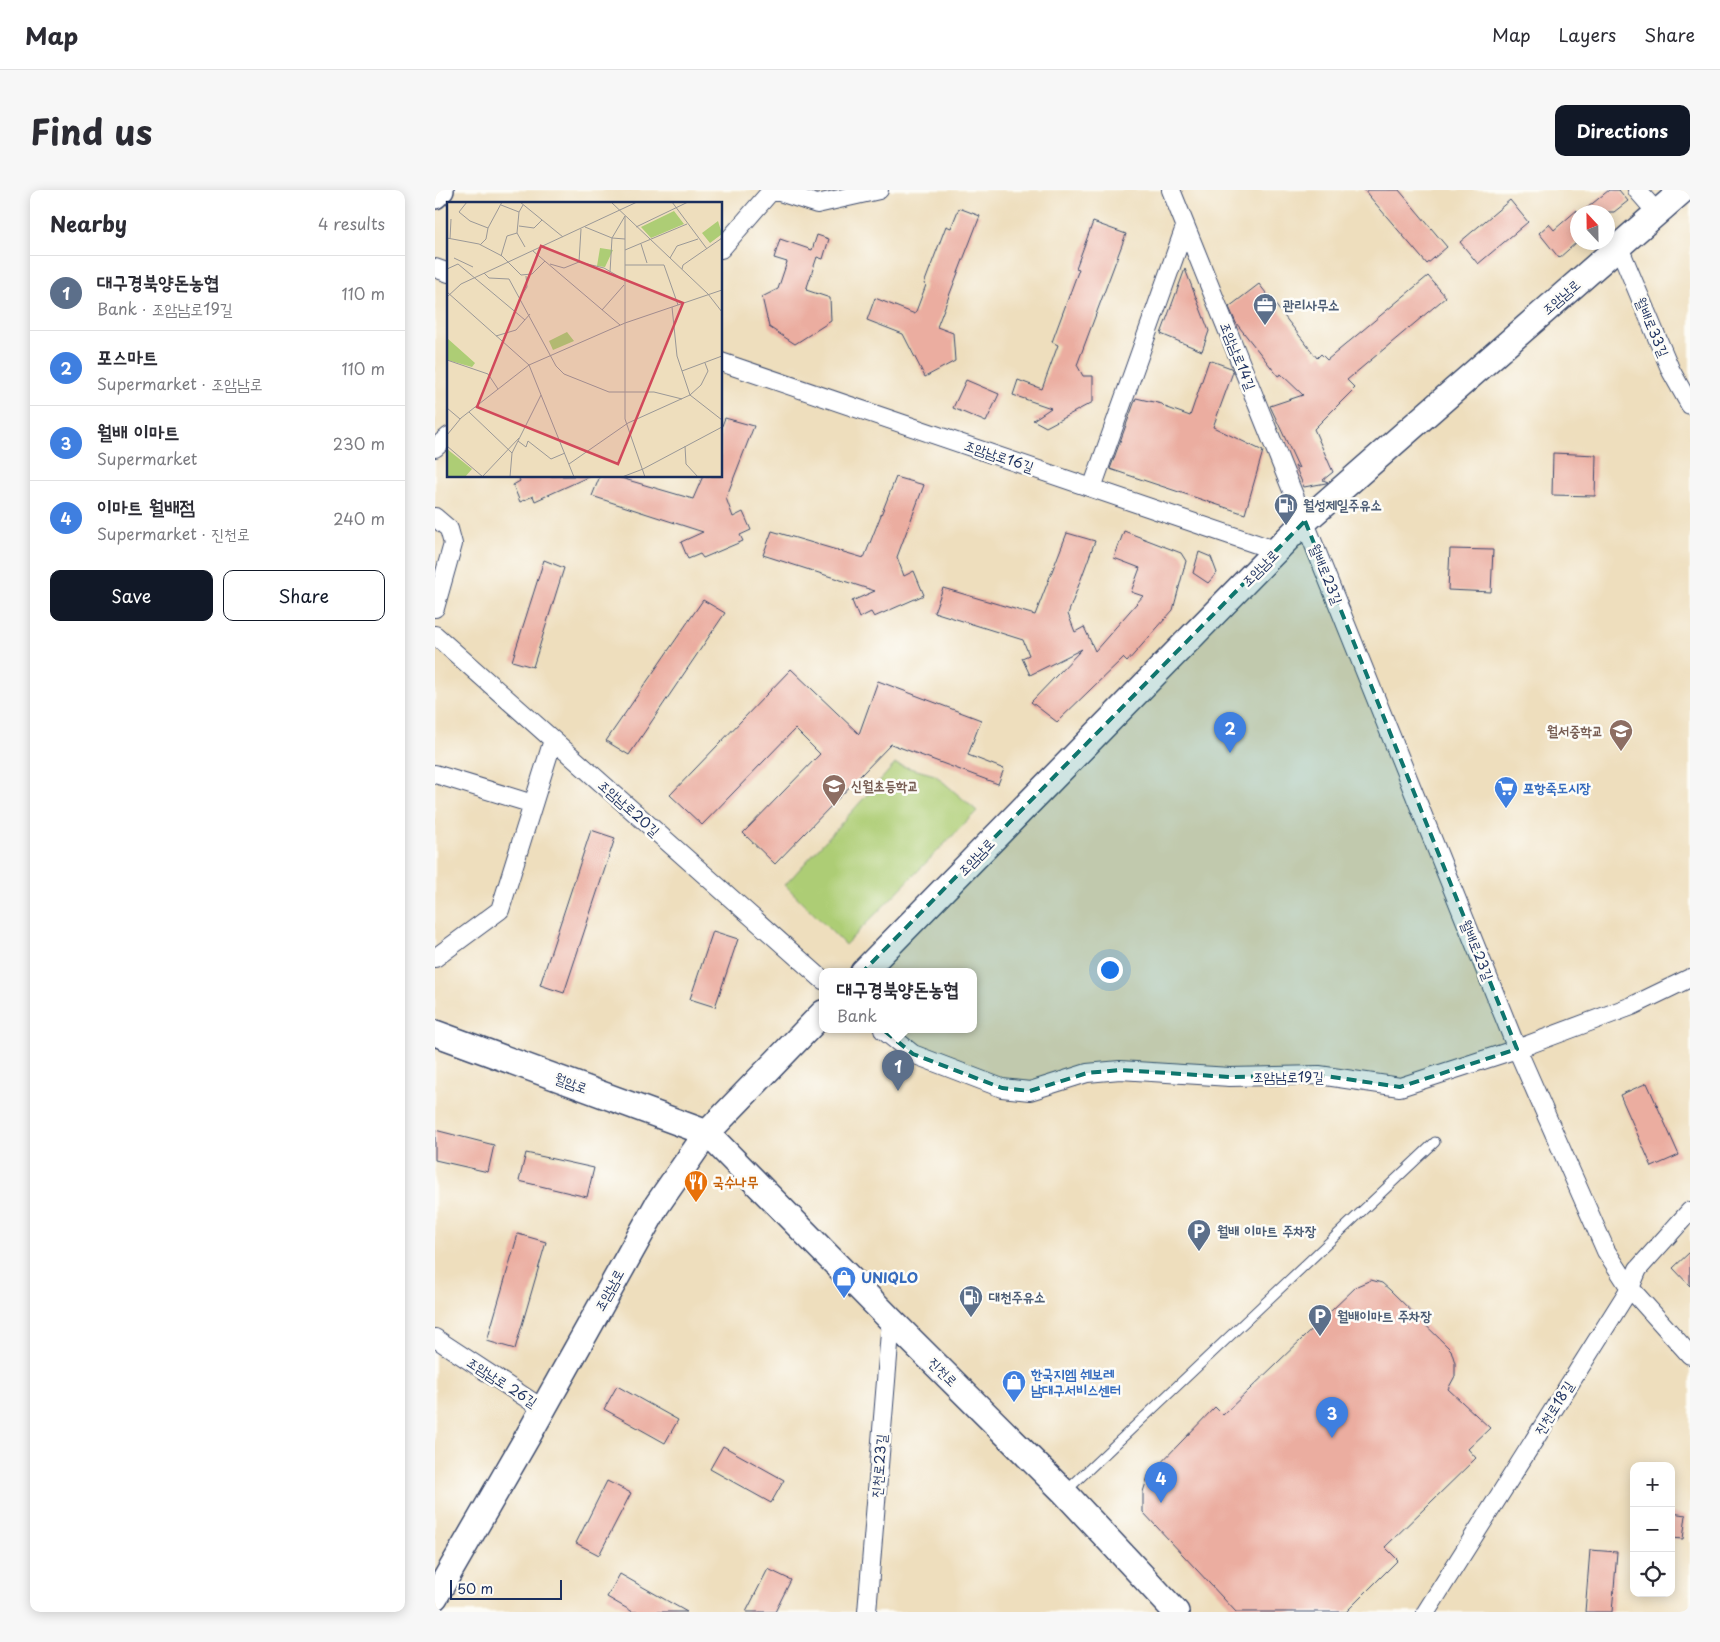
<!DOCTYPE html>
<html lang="en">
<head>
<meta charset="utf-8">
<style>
	:root { --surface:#fff; --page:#f7f7f7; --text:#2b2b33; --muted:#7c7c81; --line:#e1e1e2; --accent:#111827 }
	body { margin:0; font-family:"Playpen Sans","Poor Story",sans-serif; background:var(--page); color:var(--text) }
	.controls { position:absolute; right:15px; bottom:15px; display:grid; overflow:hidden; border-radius:10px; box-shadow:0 2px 12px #0003 }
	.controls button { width:45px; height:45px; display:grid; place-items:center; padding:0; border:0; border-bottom:1px solid var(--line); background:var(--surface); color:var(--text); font:25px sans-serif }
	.compass { position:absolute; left:1135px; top:15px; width:45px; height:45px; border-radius:50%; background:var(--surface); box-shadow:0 2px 12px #0003; rotate:338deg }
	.scale { position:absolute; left:15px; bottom:12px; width:112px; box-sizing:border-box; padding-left:5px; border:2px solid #1b2f5e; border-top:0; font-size:14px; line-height:18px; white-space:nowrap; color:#1b2f5e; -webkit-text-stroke:4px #fdfcf7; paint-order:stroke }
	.you { position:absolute; left:674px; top:779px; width:18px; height:18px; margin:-12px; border:4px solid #fff; border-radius:50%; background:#1a73e8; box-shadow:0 0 0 8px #1a73e833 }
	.badge { display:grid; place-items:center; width:32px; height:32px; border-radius:50%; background:var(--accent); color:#fff; font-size:16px; font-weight:700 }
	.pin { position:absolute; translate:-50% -41px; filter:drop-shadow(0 1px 2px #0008) }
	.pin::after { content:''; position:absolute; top:26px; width:18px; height:15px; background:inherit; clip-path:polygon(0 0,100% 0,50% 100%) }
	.popup { position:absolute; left:384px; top:778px; width:158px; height:65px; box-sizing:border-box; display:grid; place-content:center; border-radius:10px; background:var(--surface); filter:drop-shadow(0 1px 4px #0005); font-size:16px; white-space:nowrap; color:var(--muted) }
	.popup b { font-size:19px; color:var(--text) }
	.popup::after { content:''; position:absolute; left:50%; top:100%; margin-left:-10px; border:10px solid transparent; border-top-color:var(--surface) }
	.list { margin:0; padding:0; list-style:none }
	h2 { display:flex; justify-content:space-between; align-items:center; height:65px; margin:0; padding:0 20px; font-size:21px }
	h2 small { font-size:16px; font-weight:400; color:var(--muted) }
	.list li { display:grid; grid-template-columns:32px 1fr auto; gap:15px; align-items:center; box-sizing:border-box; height:75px; padding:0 20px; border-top:1px solid var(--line) }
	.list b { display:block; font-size:19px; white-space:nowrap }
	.list p { margin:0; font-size:16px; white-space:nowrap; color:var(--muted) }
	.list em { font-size:16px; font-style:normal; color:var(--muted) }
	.actions { display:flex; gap:10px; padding:15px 20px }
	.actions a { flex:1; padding:11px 0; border:1px solid var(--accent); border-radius:10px; text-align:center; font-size:18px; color:var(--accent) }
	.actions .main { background:var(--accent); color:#fff }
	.icon { flex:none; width:28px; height:28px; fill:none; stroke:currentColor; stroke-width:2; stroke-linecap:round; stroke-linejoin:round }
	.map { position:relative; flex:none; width:1255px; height:1422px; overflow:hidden; border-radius:10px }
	header { display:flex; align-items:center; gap:30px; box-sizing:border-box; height:70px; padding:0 25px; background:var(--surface); border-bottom:1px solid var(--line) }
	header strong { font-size:24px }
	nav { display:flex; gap:28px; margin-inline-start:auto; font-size:18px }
	.intro { display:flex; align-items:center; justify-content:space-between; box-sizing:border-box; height:120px; padding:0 30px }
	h1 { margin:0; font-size:35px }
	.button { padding:12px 22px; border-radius:10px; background:var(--accent); color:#fff; font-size:18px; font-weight:700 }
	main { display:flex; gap:30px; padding:0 30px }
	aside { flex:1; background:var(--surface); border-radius:10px; box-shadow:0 2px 12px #0003 }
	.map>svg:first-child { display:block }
</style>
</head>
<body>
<header>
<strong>Map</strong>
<nav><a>Map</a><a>Layers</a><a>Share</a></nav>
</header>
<div class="intro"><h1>Find us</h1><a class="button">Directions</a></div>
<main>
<aside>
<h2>Nearby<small>4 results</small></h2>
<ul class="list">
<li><span class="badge" style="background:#5c6f8a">1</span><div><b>대구경북양돈농협</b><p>Bank · 조암남로19길</p></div><em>110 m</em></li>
<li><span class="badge" style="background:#3f7fe0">2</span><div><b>포스마트</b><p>Supermarket · 조암남로</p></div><em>110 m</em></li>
<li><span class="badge" style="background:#3f7fe0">3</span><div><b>월배 이마트</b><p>Supermarket</p></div><em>230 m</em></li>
<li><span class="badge" style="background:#3f7fe0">4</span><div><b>이마트 월배점</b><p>Supermarket · 진천로</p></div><em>240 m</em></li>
</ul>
<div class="actions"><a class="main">Save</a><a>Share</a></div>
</aside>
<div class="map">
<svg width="1255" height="1422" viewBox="0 0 1255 1422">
	<rect width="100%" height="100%" fill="#fdfcf7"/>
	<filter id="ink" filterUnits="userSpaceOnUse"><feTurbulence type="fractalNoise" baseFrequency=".02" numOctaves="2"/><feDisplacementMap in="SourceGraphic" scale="10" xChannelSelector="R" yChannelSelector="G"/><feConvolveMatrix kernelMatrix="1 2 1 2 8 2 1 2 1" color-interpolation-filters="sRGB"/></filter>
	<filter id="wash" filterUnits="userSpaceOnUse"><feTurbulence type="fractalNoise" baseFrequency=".0096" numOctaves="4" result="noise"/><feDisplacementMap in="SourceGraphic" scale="20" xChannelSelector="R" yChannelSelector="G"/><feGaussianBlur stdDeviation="1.12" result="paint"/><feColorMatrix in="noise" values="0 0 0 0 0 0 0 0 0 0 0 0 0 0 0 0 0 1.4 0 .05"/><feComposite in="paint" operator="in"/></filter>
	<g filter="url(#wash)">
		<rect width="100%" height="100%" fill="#eedebd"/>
		<path fill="#adcd75" stroke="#647e6a" d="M460,574L500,585L542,621L410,755L350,695Z"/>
		<g id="blocks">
			<path fill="#ebada0" d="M929,0H964L1012,57L992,74Z
				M1174,0H1184L1193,11L1179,22H1147Z
				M1075,10L1093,32L1043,74L1025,52Z
				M524,18L545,26L502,137L518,143L520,171L490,187L468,144L432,130L440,108L480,124L491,95L489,94L511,36L516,38Z
				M1142,20V52L1124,68L1104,43L1114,34L1119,40Z
				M658,32L691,44L642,175L648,186H658V212L611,237L598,230L616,218L578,205L583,190L607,199L623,155L617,152L644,79L641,78Z
				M382,45L394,49L388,69L382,67L371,100L395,108L396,131L360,154L334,137L327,107L343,99L352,72L339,68L345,49L377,60Z
				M750,79L774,141L767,161L726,144Z
				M993,86L1011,107L912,190L920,198L879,239L898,282L888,290L893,292L891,293L869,297L860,276L864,278L835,216L868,205L846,184L843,186L801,133L794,117L824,94L882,168L886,164L892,170Z
				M774,170L796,178L798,182L778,237L828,261L810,324L675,279L701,208L727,214L730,217L755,226Z
				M531,190L564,204L551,232L518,218Z
				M290,228L319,236L291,308L298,327L308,322L316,340L305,345L308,351L268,368L265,364L253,369L246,352L268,342L157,306L165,286H179L258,309L268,286H286V238Z
				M1118,263L1161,265L1160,306L1117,305Z
				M83,286H155L100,311L98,306L85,312L78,295L85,291Z
				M461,287L489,295L462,367L469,386L479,381L489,405L439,427L436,422L424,428L417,411L440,401L328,365L337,341L429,368Z
				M689,341L746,363L751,371L738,420L692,472L688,468L622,532L596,512L647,459L595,485L587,468L594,465L588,450L499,422L508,398L600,425L632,343L660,351L633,424L640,442L649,437L660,461L708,406L696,402L705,378L679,368Z
				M1015,359L1058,360L1056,402L1013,400Z
				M764,362L776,367L782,383L773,393L758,383Z
				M109,370L129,378L98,477L77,471Z
				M268,410L290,423L194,565L171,551Z
				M356,479L424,544L443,491L546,530L533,565L569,579L563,594L456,554L340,674L308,643L385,564L360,539L267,635L235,605Z
				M156,640L180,648L129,803L105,795Z
				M278,741L303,749L280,817L255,809Z
				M1212,893L1244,965L1217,977L1185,905Z
				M0,940L59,955L53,982L0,970Z
				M91,963L159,978L152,1007L84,991Z
				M83,1044L111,1052L80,1159L52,1151Z
				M1255,1062V1096L1238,1078Z
				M936,1090L947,1093L955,1100L1016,1160L1020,1173V1186L1013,1199L1055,1238L1033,1259L1041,1268L950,1357L963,1370L911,1422H801L708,1322V1302L713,1286L780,1217L788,1225L922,1096Z
				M182,1196L243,1230L230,1253L169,1219Z
				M288,1256L349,1290L336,1313L275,1279Z
				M172,1291L196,1303L164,1365L141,1353Z
				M1236,1323L1251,1325L1248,1349L1236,1348Z
				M1155,1360L1182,1362L1177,1422H1150Z
				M333,1379L356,1390L340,1422H311Z
				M185,1384L252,1422H198L172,1407Z"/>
		</g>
	</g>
	<g filter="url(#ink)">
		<use href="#blocks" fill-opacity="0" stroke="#3b496c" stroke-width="1"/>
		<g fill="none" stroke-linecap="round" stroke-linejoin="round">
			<g stroke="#3b496c" stroke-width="11">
				<path id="lane" d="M630,1302L1000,952"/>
			</g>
			<g stroke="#3b496c" stroke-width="20">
				<path id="street" d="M338,0L382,14L444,0
					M736,0L1082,859L1171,1061L1195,1098L1255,1165
					M1202,0L1222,23
					M1184,57L1236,181L1255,215
					M286,59L337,0
					M0,78L14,83
					M286,172L842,361
					M0,258L14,246
					M657,298L750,37
					M0,327L14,339L18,354L0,418
					M0,445L388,790
					M0,584L98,614
					M0,768L65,720L118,550
					M448,840L478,864L567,898L595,901L652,883L685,880L795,887L884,885L965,897L1082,859L1197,816L1255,788
					M0,1148L108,1219
					M432,1422L456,1130
					M991,1422L1195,1098L1203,1079L1255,1021"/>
			</g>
			<g stroke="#3b496c" stroke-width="28">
				<path id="secondary" d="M0,6L6,0
					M428,782L870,331L1248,0
					M0,843L272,943L456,1130L629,1302L741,1422
					M0,1407L93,1246L222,1015L272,943L388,823"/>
			</g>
			<use href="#lane" stroke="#fff" stroke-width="9"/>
			<use href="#street" stroke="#fff" stroke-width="18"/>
			<use href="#secondary" stroke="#fff" stroke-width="25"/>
		</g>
	</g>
	<path fill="#0f766e" fill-opacity="0.2" stroke="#0f766e" stroke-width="4" stroke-dasharray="10 6" stroke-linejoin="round" d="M870,331L1082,859L965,897L884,885L795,887L685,880L652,883L595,901L567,898L478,864L405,805Z"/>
	<defs>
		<g id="office-pin" transform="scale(1.25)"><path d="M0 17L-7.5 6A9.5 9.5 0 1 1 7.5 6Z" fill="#5c6f8a" stroke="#fdfcf7"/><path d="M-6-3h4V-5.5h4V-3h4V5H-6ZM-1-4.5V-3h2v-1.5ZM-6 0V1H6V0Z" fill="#fff"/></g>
		<g id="fuel-pin" transform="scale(1.25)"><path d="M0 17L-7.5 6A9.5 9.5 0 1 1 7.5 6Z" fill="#5c6f8a" stroke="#fdfcf7"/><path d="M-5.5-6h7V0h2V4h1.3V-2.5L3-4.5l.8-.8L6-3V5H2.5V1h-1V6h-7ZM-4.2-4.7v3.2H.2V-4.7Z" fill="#fff"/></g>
		<g id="school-pin" transform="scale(1.25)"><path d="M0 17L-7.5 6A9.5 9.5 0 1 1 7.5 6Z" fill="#8d6e63" stroke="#fdfcf7"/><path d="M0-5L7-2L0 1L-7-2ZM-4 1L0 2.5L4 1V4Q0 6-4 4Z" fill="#fff"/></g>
		<g id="supermarket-pin" transform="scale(1.25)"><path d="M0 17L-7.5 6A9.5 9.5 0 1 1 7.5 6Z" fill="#3f7fe0" stroke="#fdfcf7"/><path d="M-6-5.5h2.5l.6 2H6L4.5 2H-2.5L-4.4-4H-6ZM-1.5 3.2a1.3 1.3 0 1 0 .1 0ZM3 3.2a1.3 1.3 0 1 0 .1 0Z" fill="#fff"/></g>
		<g id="restaurant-pin" transform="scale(1.25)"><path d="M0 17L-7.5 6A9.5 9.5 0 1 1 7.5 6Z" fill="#e8710a" stroke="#fdfcf7"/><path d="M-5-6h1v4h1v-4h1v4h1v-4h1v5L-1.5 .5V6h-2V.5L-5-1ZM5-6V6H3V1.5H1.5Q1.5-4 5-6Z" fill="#fff"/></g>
		<g id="parking-pin" transform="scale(1.25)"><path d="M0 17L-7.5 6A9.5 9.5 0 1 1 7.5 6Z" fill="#5c6f8a" stroke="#fdfcf7"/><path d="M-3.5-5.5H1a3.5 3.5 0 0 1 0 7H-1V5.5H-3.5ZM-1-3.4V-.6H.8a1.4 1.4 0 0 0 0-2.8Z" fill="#fff"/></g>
		<g id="shop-pin" transform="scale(1.25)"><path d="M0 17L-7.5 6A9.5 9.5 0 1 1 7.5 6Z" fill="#3f7fe0" stroke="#fdfcf7"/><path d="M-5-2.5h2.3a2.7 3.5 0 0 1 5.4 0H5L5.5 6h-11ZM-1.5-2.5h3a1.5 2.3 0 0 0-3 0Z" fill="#fff"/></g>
	</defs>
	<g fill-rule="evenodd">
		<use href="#office-pin" x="830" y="115"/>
		<use href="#fuel-pin" x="851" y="315"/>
		<use href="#school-pin" x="1186" y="541"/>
		<use href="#school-pin" x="399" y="596"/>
		<use href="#supermarket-pin" x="1071" y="598"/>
		<use href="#restaurant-pin" x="261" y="992"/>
		<use href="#parking-pin" x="764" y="1041"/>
		<use href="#shop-pin" x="409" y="1088"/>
		<use href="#fuel-pin" x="536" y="1107"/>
		<use href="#parking-pin" x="885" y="1126"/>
		<use href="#shop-pin" x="579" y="1192"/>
	</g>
	<g text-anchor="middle" stroke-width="5" stroke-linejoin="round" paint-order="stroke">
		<g font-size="14" fill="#1b2f5e" stroke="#fdfcf7">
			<text transform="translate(1126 107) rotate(-41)" y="5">조암남로</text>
			<text transform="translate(1217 137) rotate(67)" y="5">월배로33길</text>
			<text transform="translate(803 166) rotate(68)" y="5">조암남로14길</text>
			<text transform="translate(564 266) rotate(19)" y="5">조암남로16길</text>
			<text transform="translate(825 378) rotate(-45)" y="5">조암남로</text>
			<text transform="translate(891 384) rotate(68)" y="5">월배로23길</text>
			<text transform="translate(194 618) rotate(42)" y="5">조암남로20길</text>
			<text transform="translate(541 667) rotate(-46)" y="5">조암남로</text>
			<text transform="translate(1042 760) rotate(68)" y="5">월배로23길</text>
			<text x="853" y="892">조암남로19길</text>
			<text transform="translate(136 893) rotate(20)" y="5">월암로</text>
			<text transform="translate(174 1100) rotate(-61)" y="5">조암남로</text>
			<text transform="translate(508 1182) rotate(45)" y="5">진천로</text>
			<text transform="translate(67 1192) rotate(33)" y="5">조암남로 26길</text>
			<text transform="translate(1119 1218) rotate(-58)" y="5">진천로18길</text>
			<text transform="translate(444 1276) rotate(-85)" y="5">진천로23길</text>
		</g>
		<g font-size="14" font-weight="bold" fill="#4e5e75" stroke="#fdfcf7" text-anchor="start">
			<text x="848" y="120">관리사무소</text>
			<text x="868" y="320">월성제일주유소</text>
			<text x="782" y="1046">월배 이마트 주차장</text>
			<text x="554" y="1112">대천주유소</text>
			<text x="902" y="1131">월배이마트 주차장</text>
		</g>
		<g font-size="14" font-weight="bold" fill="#785e54" stroke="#fdfcf7" text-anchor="end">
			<text x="1168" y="546">월서중학교</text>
			<text x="416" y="601" text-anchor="start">신월초등학교</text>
		</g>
		<g font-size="14" font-weight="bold" fill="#366cbe" stroke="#fdfcf7" text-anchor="start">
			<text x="1088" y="603">포항죽도시장</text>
			<text x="426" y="1093">UNIQLO</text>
			<text x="596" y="1189">한국지엠 쉐보레<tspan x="596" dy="16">남대구서비스센터</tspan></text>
		</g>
		<g font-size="14" font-weight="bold" fill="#c56008" stroke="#fdfcf7" text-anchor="start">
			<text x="278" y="997">국수나무</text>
		</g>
	</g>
	<g transform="translate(12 12)">
		<rect width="275" height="275" fill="#eedebd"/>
		<path d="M227,9L237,22L204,36L194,25ZM271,19L275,32L263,41L255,31ZM153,46L166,48L158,65L150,64ZM120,130L127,139L106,148L102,139ZM0,136L28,161L25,165L0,158ZM0,247L25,267L18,275L0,274Z" fill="#adcd75"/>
		<path fill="none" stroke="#9a9897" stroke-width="1" d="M20,0L12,10L23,19L41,26L39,37L33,43M73,0L116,35M164,0L261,92L275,110M225,0L260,47M54,3L72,10L76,3M178,14V217L198,275M72,24L87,26L95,18M138,25L165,36L178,37M189,25L241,0M41,26L55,0M70,31L78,45M0,36L32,42L55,54L74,73L85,72L98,59M3,37L4,17M194,42L200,61M178,48L240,22M86,49L173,123M54,54L60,34L70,31L72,10M7,56L26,65M223,56L230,44L251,37M132,60L134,27M103,62L117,66L132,60L157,66L178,78M178,63H217L231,103M0,67L11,62L78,118M235,67L236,63L275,36M163,70L165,36L178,14M37,71L42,76L62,77L109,164L117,172L162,190H207L235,197M0,90L82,163L127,275M74,94L80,85L79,74M0,95L14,82L190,0M225,105L230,154L243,193L275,218M155,108L177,83M49,134L69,128L83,112M0,158L41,172L51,187M235,169L275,154M0,206L13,217M22,210L65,251M0,233L14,216L82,163L178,121L275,88M71,239L79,245L81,239L104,257L118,251M0,244L36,275M238,244L239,262L251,275M122,262L181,221L243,193L254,183L261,169L258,161M36,274L72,236M63,275L65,251L94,193M175,275L196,267L275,225"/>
		<path fill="#d1495b" fill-opacity="0.15" stroke="#d1495b" stroke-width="2.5" d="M94,44L236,101L171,262L30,205Z"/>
		<rect width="275" height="275" fill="none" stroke="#1b2f5e" stroke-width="2.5"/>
	</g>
</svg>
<div class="controls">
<button>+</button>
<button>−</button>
<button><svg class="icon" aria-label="locate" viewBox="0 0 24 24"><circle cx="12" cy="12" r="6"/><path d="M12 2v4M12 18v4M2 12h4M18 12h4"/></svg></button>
</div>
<svg class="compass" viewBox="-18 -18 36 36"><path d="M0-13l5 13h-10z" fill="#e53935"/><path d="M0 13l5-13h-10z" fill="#7c7c81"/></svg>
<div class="scale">50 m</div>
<div class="you"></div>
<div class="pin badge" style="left:463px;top:901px;background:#5c6f8a">1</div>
<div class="popup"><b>대구경북양돈농협</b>Bank</div>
<div class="pin badge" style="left:795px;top:563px;background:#3f7fe0">2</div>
<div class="pin badge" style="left:897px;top:1248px;background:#3f7fe0">3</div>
<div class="pin badge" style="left:726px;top:1313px;background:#3f7fe0">4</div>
</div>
</main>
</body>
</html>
